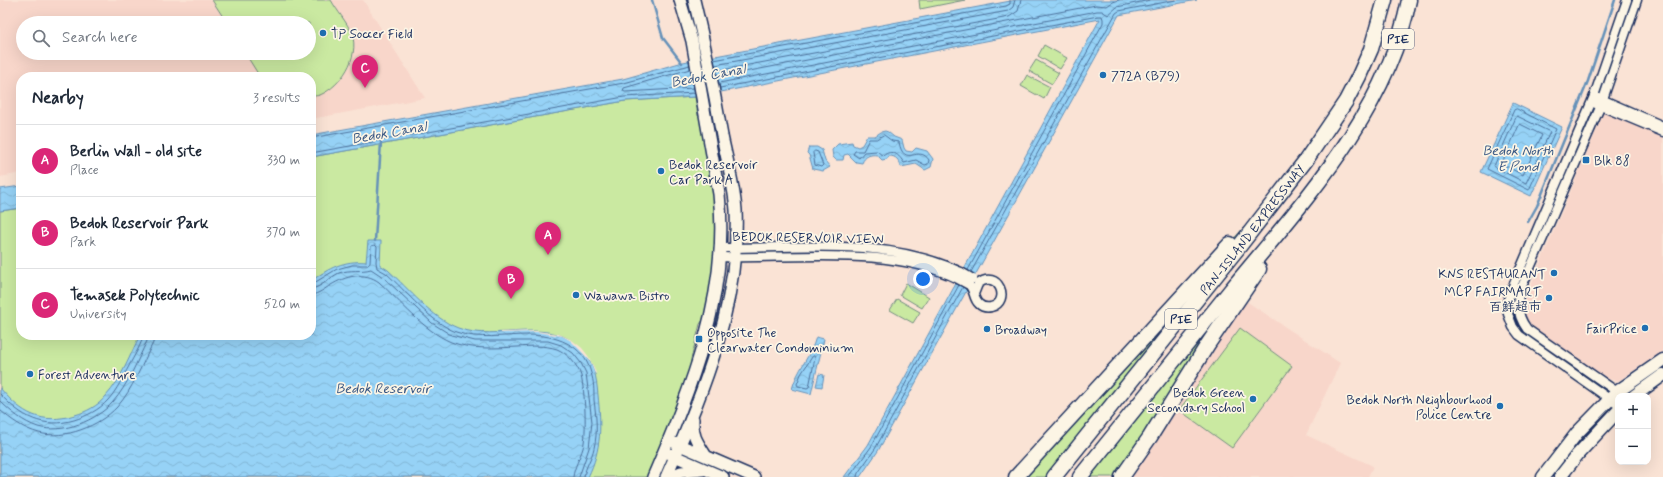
<!DOCTYPE html>
<html lang="en">
<head>
<meta charset="utf-8">
<style>
	:root { --surface:#fff; --page:#f2f2f3; --text:#1f2937; --muted:#747a83; --line:#e0e1e3; --accent:#db2777 }
	body { margin:0; font-family:Mynerve,"LXGW WenKai TC",sans-serif; background:var(--page); color:var(--text) }
	.controls { position:absolute; right:12px; bottom:12px; display:grid; overflow:hidden; border-radius:8px; box-shadow:0 4px 16px #0002 }
	.controls button { width:36px; height:36px; display:grid; place-items:center; padding:0; border:0; border-bottom:1px solid var(--line); background:var(--surface); color:var(--text); font:20px sans-serif }
	.you { position:absolute; left:923px; top:279px; width:14px; height:14px; margin:-10px; border:3px solid #fff; border-radius:50%; background:#1a73e8; box-shadow:0 0 0 6px #1a73e833 }
	.badge { display:grid; place-items:center; width:26px; height:26px; border-radius:50%; background:var(--accent); color:#fff; font-size:13px; font-weight:700 }
	.pin { position:absolute; translate:-50% -33px; filter:drop-shadow(0 1px 2px #0008) }
	.pin::after { content:''; position:absolute; top:21px; width:14px; height:12px; background:inherit; clip-path:polygon(0 0,100% 0,50% 100%) }
	.list { margin:0; padding:0; list-style:none }
	h2 { display:flex; justify-content:space-between; align-items:center; height:52px; margin:0; padding:0 16px; font-size:17px }
	h2 small { font-size:13px; font-weight:400; color:var(--muted) }
	.list li { display:grid; grid-template-columns:26px 1fr auto; gap:12px; align-items:center; box-sizing:border-box; height:72px; padding:0 16px; border-top:1px solid var(--line) }
	.list b { display:block; font-size:15px; white-space:nowrap }
	.list p { margin:0; font-size:13px; white-space:nowrap; color:var(--muted) }
	.list em { font-size:13px; font-style:normal; color:var(--muted) }
	.icon { flex:none; width:22px; height:22px; fill:none; stroke:currentColor; stroke-width:2; stroke-linecap:round; stroke-linejoin:round }
	.map { position:relative; flex:none; width:1663px; height:477px; overflow:hidden }
	.search { position:absolute; background:var(--surface); box-shadow:0 4px 16px #0002; left:16px; top:16px; width:300px; height:44px; display:flex; align-items:center; gap:10px; box-sizing:border-box; padding:0 14px; border-radius:22px; color:var(--muted); font-size:15px }
	.panel { position:absolute; background:var(--surface); box-shadow:0 4px 16px #0002; left:16px; top:72px; width:300px; height:268px; border-radius:16px }
	.map>svg:first-child { display:block }
</style>
</head>
<body>
<div class="map">
<svg width="1663" height="477" viewBox="0 0 1663 477">
	<defs>
		<pattern id="water-waves" width="16" height="10" patternUnits="userSpaceOnUse"><rect width="16" height="10" fill="#96d2f6"/><path d="M0 5q4-4 8 0t8 0" fill="none" stroke="#81b5d5"/></pattern>
	</defs>
	<rect width="100%" height="100%" fill="#fae3d5"/>
	<filter id="ink" filterUnits="userSpaceOnUse"><feTurbulence type="fractalNoise" baseFrequency=".025" numOctaves="2"/><feDisplacementMap in="SourceGraphic" scale="8" xChannelSelector="R" yChannelSelector="G"/><feConvolveMatrix kernelMatrix="1 2 1 2 8 2 1 2 1" color-interpolation-filters="sRGB"/></filter>
	<g filter="url(#ink)">
		<path fill="#f8d6ca" fill-rule="evenodd" d="M0,0H363L425,98L311,119V77H21V173L0,177ZM23,23H309V53H23Z
			M1604,112L1663,138V351L1618,381L1608,379L1533,328L1523,315L1525,299Z
			M1246,301L1340,363L1306,435L1373,466L1368,477H1129L1151,448Z"/>
		<path fill="#cae9a1" stroke="#728c80" d="M212,0H331C337,11 347,22 352,34C360,57 341,86 320,95C317,96 314,96 311,96V77H260L245,53H309V23H227Z
			M919,0H965L920,9Z
			M1044,45L1067,58L1060,69L1038,56Z
			M1036,60L1059,73L1052,84L1029,71Z
			M1027,75L1050,87L1044,99L1021,86Z
			M695,97L698,116L703,115L719,217L709,312L700,324L691,359L690,379L650,477H0V211L21,208V335H311V157L625,101Z
			M1304,162L1054,477H1015Z
			M1268,246L1120,477H1081Z
			M906,283L929,297L922,308L900,295Z
			M897,299L920,312L913,323L890,310Z
			M1240,328L1292,366L1232,448L1179,410Z"/>
		<path fill="url(#water-waves)" stroke="#6591b9" d="M1016,0H1197L1119,15L878,451L860,477H844L868,445L1100,19L695,97L625,101L311,157V135L623,79L683,62Z
			M1513,103L1562,127L1531,196L1481,172Z
			M885,131L888,132L894,137L902,140L904,148L906,151L912,152L916,148L927,151L933,159L931,167L925,170L916,164L901,167C899,160 896,156 889,156L887,159L882,160L877,155C870,154 865,156 862,163L856,162L848,154L844,155L843,160H836L833,157L832,150L838,144L852,142L853,145L858,147L862,145L867,136H875L881,132Z
			M809,147H817L822,150L825,161L830,167L823,171L813,169L809,155L807,153Z
			M21,186V208L0,211V189Z
			M368,241H381L380,265L388,270C409,289 432,318 458,328C497,343 551,314 582,350C595,366 596,375 598,395C601,426 602,448 588,477H0V388C22,414 41,425 75,415C86,412 98,406 106,396C121,380 130,355 140,335H311V281C329,268 344,260 366,262Z
			M816,337L824,339L811,394L792,389C797,370 811,356 816,337Z
			M819,374L824,375L822,387L816,386Z"/>
		<path fill="#fae3d5" d="M536,331L559,334L572,340L582,348L589,357L596,373L595,374L590,361L580,350L571,341L562,336L536,332L501,333V332Z"/>
		<g fill="none" stroke-linecap="round" stroke-linejoin="round">
			<path stroke="#4c709b" stroke-width="1" d="M714,60L1006,6L1010,4V0
				M715,65L1008,11L1013,7L1015,0
				M690,69L624,88L623,91L625,92L694,88
				M716,71L1009,17L1018,11L1021,0
				M718,77L1096,5L1107,6L1113,2L1119,0
				M719,83L1097,11H1102L1108,15L1117,7L1150,0
				M720,88L1098,16H1102L1103,19V23L968,270
				M1517,109L1556,129L1529,190L1487,169L1514,110Z
				M1517,116L1550,132L1526,183L1494,167Z
				M1520,124L1542,135L1523,175L1502,164Z
				M884,135L892,141L899,142C904,169 919,144 929,160L928,164L925,165L916,160L904,163C899,155 892,148 883,156L877,151L864,152L859,158L853,154L855,151H863L869,139H876Z
				M311,138L624,83L690,65
				M815,151L818,152L823,165L821,167L815,165L813,153Z
				M311,153L624,97L695,93
				M971,272L1116,13L1119,11L1176,0
				M311,283H314L337,269L352,265H368L370,262L371,246L375,245L377,247L376,262L377,268L386,273C407,292 429,321 456,332C478,340 505,335 528,335C555,335 584,344 591,373C594,381 594,391 594,400C596,416 598,432 594,448C592,458 585,467 584,477
				M311,289C321,288 330,277 339,273C350,269 361,272 371,269L383,277L432,323L451,335L475,341H548L561,345L573,353L581,363L586,373L592,422L589,448L579,477
				M311,295C319,294 324,289 331,285C346,276 364,271 379,282C401,302 423,330 451,342C472,350 496,348 518,347C530,346 545,345 557,349C567,353 578,365 581,376C585,392 587,432 583,448C580,458 574,467 573,477
				M814,356L815,358L809,387L807,388L798,386L797,384L801,374L812,357Z
				M0,394C21,417 43,429 74,420C87,416 99,410 108,400C117,390 123,377 129,366C133,357 142,345 143,335
				M0,401C11,412 23,422 38,427C63,434 96,421 113,402C128,385 137,361 147,341L148,335
				M0,410C11,420 24,429 39,433C65,440 99,426 117,407C133,389 142,364 153,343L154,335
				M849,477L871,447L959,285
				M857,477L858,473L875,449L963,287"/>
			<path stroke="#6591b9" stroke-width="2.5" d="M652,0L663,38L682,63
				M1528,222L1537,206L1588,81L1615,0
				M375,241L381,142"/>
			<g stroke="#1b2f5e" stroke-width="11">
				<path id="street" d="M1599,98L1663,126
					M1596,104L1663,132
					M721,248C801,248 886,237 961,272
					M720,257C795,259 889,245 958,279
					M969,285C975,291 973,299 979,304C982,307 986,308 991,307C1012,302 998,268 978,284L974,294
					M1623,396L1527,329C1518,317 1516,305 1520,291L1601,105L1637,0
					M1618,405L1519,335L1513,327L1508,314L1507,303L1510,293L1594,96L1627,0"/>
			</g>
			<g stroke="#1b2f5e" stroke-width="14">
				<path id="secondary" d="M693,419C692,436 697,442 706,456
					M675,443L754,477
					M670,454L723,477
					M653,477C691,388 730,293 719,194L692,41L680,0
					M666,477C703,394 740,303 736,210C734,185 727,160 722,136C714,90 705,45 694,0
					M670,477L681,472L703,470"/>
			</g>
			<g stroke="#1b2f5e" stroke-width="15">
				<path id="primary" d="M1634,396L1663,375
					M1543,477L1577,433L1617,392L1663,360
					M1560,477L1578,454L1618,411"/>
			</g>
			<g stroke="#1b2f5e" stroke-width="17">
				<g id="highway">
					<path d="M1016,477L1230,244"/>
					<path id="s1" d="M1054,477L1238,248L1306,160L1346,101L1359,76L1371,49L1385,0"/>
					<path d="M1080,477C1130,415 1180,353 1230,291C1301,204 1387,114 1409,0"/>
					<path d="M1122,477L1150,437L1208,344L1259,269"/>
				</g>
			</g>
			<use href="#street" stroke="#fcf5e5" stroke-width="8"/>
			<use href="#secondary" stroke="#fcf5e5" stroke-width="11"/>
			<use href="#primary" stroke="#fcf5e5" stroke-width="12"/>
			<use href="#highway" stroke="#fcf5e5" stroke-width="14"/>
			<g stroke="#1b2f5e" stroke-width="11" stroke-linecap="butt">
				<path id="street-bridge" d="M961,272L973,279
					M958,279L969,285"/>
			</g>
			<use href="#street-bridge" stroke="#fcf5e5" stroke-width="8"/>
		</g>
	</g>
	<g fill="#1f6fb2" stroke="#fcf5e5" stroke-width="1.5">
		<circle cx="323" cy="33" r="4"/>
		<circle cx="1103" cy="75" r="4"/>
		<rect x="1582" y="156" width="8" height="8" rx="2"/>
		<circle cx="661" cy="171" r="4"/>
		<circle cx="1554" cy="273" r="4"/>
		<circle cx="576" cy="295" r="4"/>
		<circle cx="1549" cy="298" r="4"/>
		<circle cx="1645" cy="328" r="4"/>
		<circle cx="987" cy="329" r="4"/>
		<rect x="695" y="335" width="8" height="8" rx="2"/>
		<circle cx="30" cy="374" r="4"/>
		<circle cx="1253" cy="399" r="4"/>
		<circle cx="1500" cy="406" r="4"/>
	</g>
	<g text-anchor="middle" stroke-width="3.5" stroke-linejoin="round" paint-order="stroke">
		<g fill="#fcf5e5" stroke="#5e6a86" stroke-width="1">
			<rect x="1382" y="29" width="32" height="20" rx="3"/>
			<rect x="1165" y="309" width="32" height="20" rx="3"/>
		</g>
		<g font-size="12" font-weight="bold" fill="#1b2f5e">
			<text x="1398" y="43">PIE</text>
			<text x="1181" y="323">PIE</text>
		</g>
		<g font-size="13" fill="#1b2f5e" stroke="#fcf5e5" text-anchor="start">
			<text x="331" y="38">TP Soccer Field</text>
			<text x="1111" y="80">772A (B79)</text>
			<text x="1594" y="165">Blk 88</text>
			<text x="669" y="169">Bedok Reservoir<tspan x="669" dy="15">Car Park A</tspan></text>
			<text x="1546" y="278" text-anchor="end">KNS RESTAURANT</text>
			<text x="1541" y="296" text-anchor="end">MCP FAIRMART<tspan x="1541" dy="15">百鮮超市</tspan></text>
			<text x="584" y="300">Wawawa Bistro</text>
			<text x="1637" y="333" text-anchor="end">FairPrice</text>
			<text x="995" y="334">Broadway</text>
			<text x="707" y="337">Opposite The<tspan x="707" dy="15">Clearwater Condominium</tspan></text>
			<text x="38" y="379">Forest Adventure</text>
			<text x="1245" y="397" text-anchor="end">Bedok Green<tspan x="1245" dy="15">Secondary School</tspan></text>
			<text x="1492" y="404" text-anchor="end">Bedok North Neighbourhood<tspan x="1492" dy="15">Police Centre</tspan></text>
		</g>
		<g font-size="13" fill="#1b2f5e" stroke="#fcf5e5">
			<text dy="5" stroke="none"><textPath href="#s1" startOffset="317">PAN-ISLAND EXPRESSWAY</textPath></text>
			<text transform="translate(808 237) rotate(1)" y="5">BEDOK RESERVOIR VIEW</text>
		</g>
		<g font-size="14" font-style="italic" fill="#3a5884" stroke="#fcf5e5">
			<text transform="translate(708 75) rotate(-11)" y="5">Bedok Canal</text>
			<text transform="translate(389 132) rotate(-10)" y="5">Bedok Canal</text>
			<text x="1518" y="155">Bedok North<tspan x="1518" dy="16">E Pond</tspan></text>
			<text x="383" y="393">Bedok Reservoir</text>
		</g>
	</g>
</svg>
<div class="controls">
<button>+</button>
<button>−</button>
</div>
<div class="you"></div>
<div class="pin badge" style="left:548px;top:255px">A</div>
<div class="pin badge" style="left:511px;top:299px">B</div>
<div class="pin badge" style="left:365px;top:88px">C</div>
<div class="search"><svg class="icon" aria-label="search" viewBox="0 0 24 24"><circle cx="10" cy="10" r="6"/><path d="M15 15l6 6"/></svg>Search here</div>
<section class="panel">
<h2>Nearby<small>3 results</small></h2>
<ul class="list">
<li><span class="badge">A</span><div><b>Berlin Wall - old site</b><p>Place</p></div><em>330 m</em></li>
<li><span class="badge">B</span><div><b>Bedok Reservoir Park</b><p>Park</p></div><em>370 m</em></li>
<li><span class="badge">C</span><div><b>Temasek Polytechnic</b><p>University</p></div><em>520 m</em></li>
</ul>
</section>
</div>
</body>
</html>
